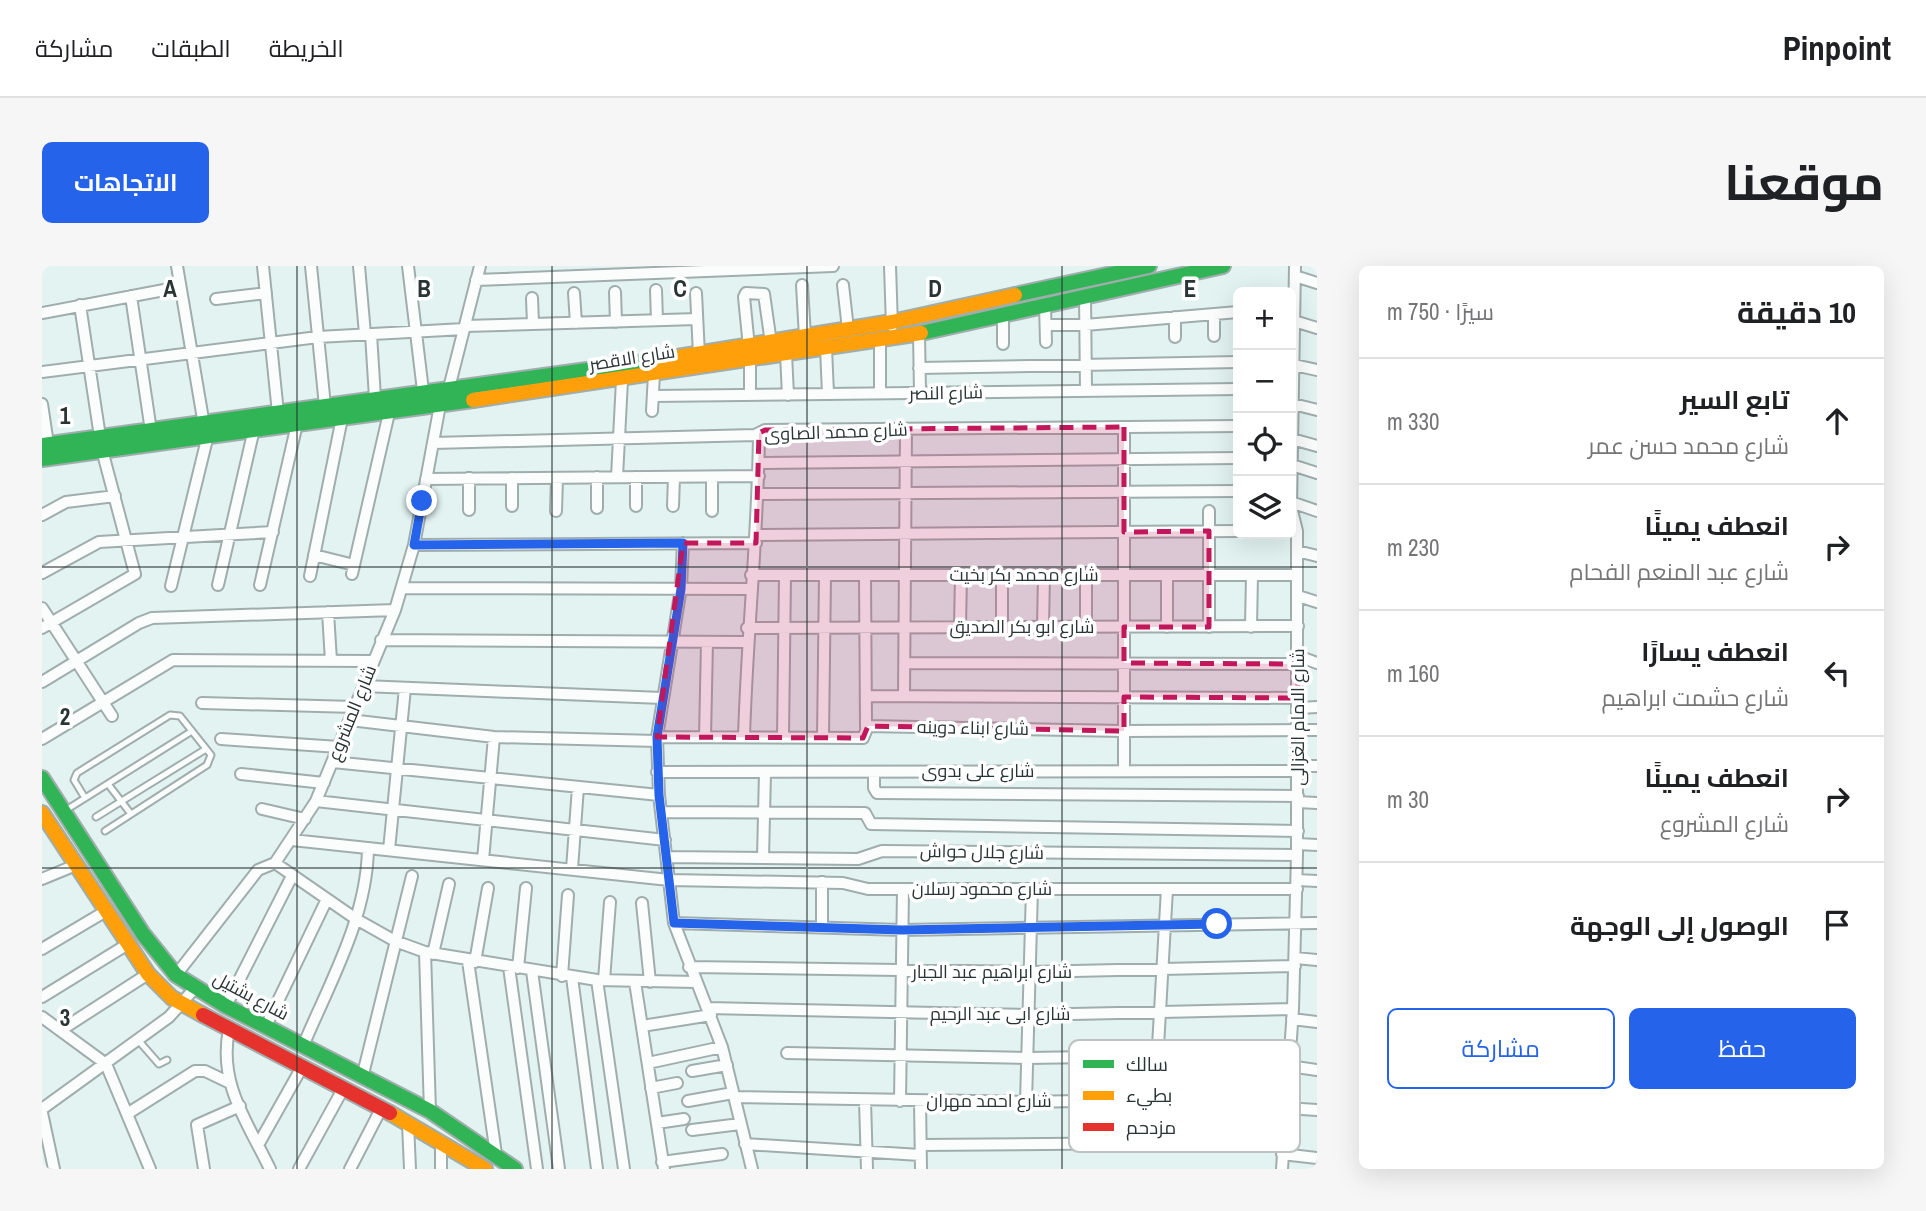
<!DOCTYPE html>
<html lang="ar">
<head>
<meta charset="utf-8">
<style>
	:root { --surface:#fff; --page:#f6f6f6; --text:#202124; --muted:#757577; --line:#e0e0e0; --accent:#2563eb }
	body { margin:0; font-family:"Archivo Narrow",Cairo,sans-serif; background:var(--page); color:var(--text); direction:rtl }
	.controls { position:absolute; right:21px; top:21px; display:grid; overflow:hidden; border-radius:10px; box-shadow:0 7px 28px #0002 }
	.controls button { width:63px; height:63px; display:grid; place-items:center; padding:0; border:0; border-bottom:2px solid var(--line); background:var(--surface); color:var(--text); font:35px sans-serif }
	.stop { position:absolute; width:21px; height:21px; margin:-16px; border:5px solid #2563eb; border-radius:50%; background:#fff }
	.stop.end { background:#2563eb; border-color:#fff; box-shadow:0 2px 7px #0008 }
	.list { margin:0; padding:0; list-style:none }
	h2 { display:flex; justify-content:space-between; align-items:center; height:91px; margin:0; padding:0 28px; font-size:30px }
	h2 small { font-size:23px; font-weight:400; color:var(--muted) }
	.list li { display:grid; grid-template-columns:46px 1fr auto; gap:21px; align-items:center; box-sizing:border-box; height:126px; padding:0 28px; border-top:2px solid var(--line) }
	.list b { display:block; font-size:26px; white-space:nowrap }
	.list p { margin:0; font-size:23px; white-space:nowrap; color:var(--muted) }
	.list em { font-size:23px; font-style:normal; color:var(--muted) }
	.actions { display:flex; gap:14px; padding:21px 28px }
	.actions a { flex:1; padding:16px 0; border:2px solid var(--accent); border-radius:10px; text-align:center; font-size:24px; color:var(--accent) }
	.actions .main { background:var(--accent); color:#fff }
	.icon { flex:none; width:38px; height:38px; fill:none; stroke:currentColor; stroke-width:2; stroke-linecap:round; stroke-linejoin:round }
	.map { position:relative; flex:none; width:1275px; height:903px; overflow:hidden; direction:ltr; border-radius:10px }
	header { display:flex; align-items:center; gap:42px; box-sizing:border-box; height:98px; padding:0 35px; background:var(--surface); border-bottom:2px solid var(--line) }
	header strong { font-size:33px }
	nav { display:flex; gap:38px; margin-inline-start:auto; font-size:24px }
	.intro { display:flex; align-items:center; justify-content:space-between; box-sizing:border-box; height:168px; padding:0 42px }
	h1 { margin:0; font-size:49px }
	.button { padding:18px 32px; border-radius:10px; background:var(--accent); color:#fff; font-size:24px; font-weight:700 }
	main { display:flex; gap:42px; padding:0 42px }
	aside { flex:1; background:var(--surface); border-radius:10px; box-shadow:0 7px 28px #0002 }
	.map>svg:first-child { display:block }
</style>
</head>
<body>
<header>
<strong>Pinpoint</strong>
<nav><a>الخريطة</a><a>الطبقات</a><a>مشاركة</a></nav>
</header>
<div class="intro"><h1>موقعنا</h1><a class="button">الاتجاهات</a></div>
<main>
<aside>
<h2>10 دقيقة<small>سيرًا · 750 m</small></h2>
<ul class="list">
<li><svg class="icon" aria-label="ahead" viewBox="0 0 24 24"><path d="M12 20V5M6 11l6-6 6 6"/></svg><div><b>تابع السير</b><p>شارع محمد حسن عمر</p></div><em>330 m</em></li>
<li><svg class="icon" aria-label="right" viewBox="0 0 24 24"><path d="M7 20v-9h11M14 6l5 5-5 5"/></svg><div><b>انعطف يمينًا</b><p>شارع عبد المنعم الفحام</p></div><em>230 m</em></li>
<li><svg class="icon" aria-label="left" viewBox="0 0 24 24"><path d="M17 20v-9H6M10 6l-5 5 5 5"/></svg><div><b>انعطف يسارًا</b><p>شارع حشمت ابراهيم</p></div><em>160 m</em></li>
<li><svg class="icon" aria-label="right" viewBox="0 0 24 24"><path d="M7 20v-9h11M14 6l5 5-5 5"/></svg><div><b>انعطف يمينًا</b><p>شارع المشروع</p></div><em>30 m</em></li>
<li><svg class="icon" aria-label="arrive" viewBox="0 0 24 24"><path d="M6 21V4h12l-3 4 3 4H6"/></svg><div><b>الوصول إلى الوجهة</b></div></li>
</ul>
<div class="actions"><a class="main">حفظ</a><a>مشاركة</a></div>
</aside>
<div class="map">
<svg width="1275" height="903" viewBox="0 0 1275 903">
	<rect width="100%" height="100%" fill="#e2f3f2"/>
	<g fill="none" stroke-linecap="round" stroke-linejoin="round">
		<g stroke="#a0adad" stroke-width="9">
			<path id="lane" d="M66,518L89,548
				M43,532L32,514L35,507L128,449L138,450L169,489L165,499L63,565
				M24,544L150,465
				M54,551L164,483
				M96,774L117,798L125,794"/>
		</g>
		<g stroke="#a0adad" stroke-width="14">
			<path id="street" d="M135,0L162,159
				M221,0L236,147
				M269,0L283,140
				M317,0L323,68
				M366,0L381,125
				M848,0L850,60
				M1253,10L1275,17
				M434,14L791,0
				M760,19L763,71
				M801,19L806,63
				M614,24L615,54
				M573,26L574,56
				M532,27L534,57
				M654,27L657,89
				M89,30L109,165
				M1043,30L1044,125
				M490,32L491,58
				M174,33L224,27
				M1003,39L1004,76
				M0,47L138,21
				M1172,48V70
				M1133,51V71
				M1252,55L1275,62
				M1004,59H1043L1196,46
				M423,60L655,53
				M877,67L878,127
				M329,68L333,132
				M838,73V127
				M961,78V49
				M707,81L702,31L704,27L722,28L729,77
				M784,82L786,128
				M744,88L746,129
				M708,94V129
				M1252,99L1275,104
				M877,102L1196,96
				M0,106L276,71L422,63
				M407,122L438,0
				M611,130L1196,123
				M0,138L6,178
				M1251,138L1275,144
				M610,145L612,108
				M1250,173L1275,180
				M391,177L713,169L723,164L1196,160
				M717,197L1196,192
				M1250,199L1275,207
				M555,211V242
				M575,211L580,114
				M384,213L717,210
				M716,228L1196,225
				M1249,236L1275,245
				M470,240V212
				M594,240V211
				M631,240L632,211
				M427,244V212
				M514,245L515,212
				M670,245V211
				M0,249L24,236L73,230
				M715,269L1196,265
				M641,277L639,322L615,471L617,529L632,657L680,781L710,903
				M372,279L714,277
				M1255,285L1275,290
				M272,289L312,299
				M0,307L57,276L231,266
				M310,308L347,147
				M709,309H1255
				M823,309L824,461
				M1125,309V361
				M268,310L300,152
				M176,319L212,163
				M218,319L255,158
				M129,320L166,169
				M360,322L708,323
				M1256,330L1275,336
				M0,342L70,450
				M286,346L289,395
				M918,361L919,309
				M960,361V309
				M1001,361L1002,309
				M1044,361V309
				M1167,361V245
				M1209,361L1210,309
				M0,362L93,308L60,184L38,39
				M705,362L1256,360
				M339,374L704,376
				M1256,390L1275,397
				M863,397L1256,398
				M0,416L97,357L110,352L353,344
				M321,420L620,432
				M824,430L1256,432
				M862,430L864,163
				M160,437L313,441
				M1257,442L1275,441
				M308,454L452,471L615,475
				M615,471L821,472L826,460L1082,465L1275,464
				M663,471L665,376
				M702,471C705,369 716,269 717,167
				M741,472L743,309
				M781,472L783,309
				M0,473L131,394L331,395
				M179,473L297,481
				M291,496L617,529
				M1256,500H1275
				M1082,505V161
				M615,506L1256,505
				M832,506V522L835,527L1256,530
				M199,508L282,517
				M274,535L623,574
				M1256,536L1275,537
				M220,543L263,553
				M619,546L823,547L829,558L1256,565
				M250,574L627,614L801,617L826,623H1255
				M1256,578L1275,579
				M347,584L363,422
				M625,591L816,593L840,585L1255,589
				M721,592L723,506
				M441,594L452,471
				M233,597L314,653L353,675L383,686L555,714L654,716
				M530,603L536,521
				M0,613L34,599
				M1255,614L1275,615
				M600,637L608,716
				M632,657L860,664L1275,657
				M780,661V616
				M0,683L64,645
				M383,686L388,845
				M391,688L407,618
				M1253,692L1275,694
				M426,695L454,888
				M433,696L446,622
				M467,701L495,903
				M647,701L988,706L1253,700
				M476,702L484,622
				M490,705L517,903
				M134,709L216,604L233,597L274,535L353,344L372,279L398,139
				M520,710L526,629
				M530,711L555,903
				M555,714L582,903
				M562,714L568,636
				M593,716L622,903
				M0,731L86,678
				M184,740L250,610
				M666,742L987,749L1251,743
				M0,751L64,798L108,903
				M1250,753L1275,756
				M224,760L285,633
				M600,760L669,749
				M187,763C176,818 205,855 228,903
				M19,764L106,708
				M261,780C288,716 325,652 326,582
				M745,787L985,792L1248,788
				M606,797L680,781
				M1247,800L1275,804
				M650,805L685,799
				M320,812L370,610
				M609,822L635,817
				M692,831L984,836L1245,831
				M1113,833L1125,623
				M823,834L825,903
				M646,835L691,827
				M858,835L861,623
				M878,835L879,903
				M984,836L990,623
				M1244,842L1275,844
				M0,843L127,751L153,722
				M0,847L12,903
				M85,848L153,805H163L186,816
				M366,857L368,903
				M615,857L642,853
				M650,864L698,858
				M703,878L878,889
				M216,879L260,801
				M879,879L1241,876
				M1240,888L1275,892
				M620,896L680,888
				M162,903L155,859L198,840
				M257,903L301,823
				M308,903L339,843
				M399,903V876
				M1240,903L1251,743L1255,589V265L1249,241L1253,0"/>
		</g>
		<g stroke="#a0adad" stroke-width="18">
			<path id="fast" d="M973,29L1107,0
				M879,67L1181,0
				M0,179L611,95
				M0,193L431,134
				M0,512L101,668L134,709L184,740L388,845L473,903"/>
		</g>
		<g stroke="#a0adad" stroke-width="18">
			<path id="slow" d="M611,95L850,56L973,29
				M431,134L879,67
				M0,547L106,708L130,732L161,749
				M348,847L443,903"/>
		</g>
		<g stroke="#a0adad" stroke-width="18">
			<path id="jam" d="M161,749L348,847"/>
		</g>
		<use href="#lane" stroke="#fbfdfd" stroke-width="5"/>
		<use href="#street" stroke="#fbfdfd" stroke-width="10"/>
		<use href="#fast" stroke="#30b455" stroke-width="14"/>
		<use href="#slow" stroke="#ff9f0a" stroke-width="14"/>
		<use href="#jam" stroke="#e5322d" stroke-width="14"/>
	</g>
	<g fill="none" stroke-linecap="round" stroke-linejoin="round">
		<path stroke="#2563eb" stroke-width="9" d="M380,235L372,279L641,277L639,323L615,471L617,529L632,657L860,664L1175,658"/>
	</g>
	<path fill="#c2185b" fill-opacity="0.2" stroke="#c2185b" stroke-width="5" stroke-dasharray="14 9" stroke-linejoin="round" d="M1082,161V266L1167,265V361H1082V397L1256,398V432L1082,431V465L826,460L821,472L615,471L641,277H714L717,167L723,164Z"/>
	<path fill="none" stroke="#293534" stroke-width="2" stroke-opacity="0.55" d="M255,0V903M510,0V903M765,0V903M1020,0V903M0,301H1275M0,602H1275"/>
	<g text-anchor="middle" stroke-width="7" stroke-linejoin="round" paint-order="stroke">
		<g font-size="18" fill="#293534" stroke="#fff">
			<text transform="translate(590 92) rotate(-9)" y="6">شارع الاقصر</text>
			<text transform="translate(904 127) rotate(-1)" y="6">شارع النصر</text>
			<text transform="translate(794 166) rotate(-2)" y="6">شارع محمد الصاوى</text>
			<text x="982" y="315">شارع محمد بكر بخيت</text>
			<text x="980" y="367">شارع ابو بكر الصديق</text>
			<text transform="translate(310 447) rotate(-68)" y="6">شارع المشروع</text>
			<text transform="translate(1256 451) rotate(-90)" y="6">شارع الامام الغزالى</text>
			<text transform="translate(931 462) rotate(1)" y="6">شارع ابناء دوينه</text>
			<text x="936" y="511">شارع على بدوى</text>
			<text transform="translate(940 586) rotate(1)" y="6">شارع جلال حواش</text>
			<text x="940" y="629">شارع محمود رسلان</text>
			<text x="950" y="712">شارع ابراهيم عبد الجبار</text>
			<text transform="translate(209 730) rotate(28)" y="6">شارع بشتيل</text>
			<text x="958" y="754">شارع ابى عبد الرحيم</text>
			<text x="947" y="841">شارع احمد مهران</text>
		</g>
	</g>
	<rect x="1027" y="774" width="231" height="112" rx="10" fill="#fff" stroke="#bfc2c2" stroke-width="2"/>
	<rect x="1041" y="794" width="31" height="8" fill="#30b455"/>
	<rect x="1041" y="825" width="31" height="9" fill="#ff9f0a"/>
	<rect x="1041" y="857" width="31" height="8" fill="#e5322d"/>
	<g font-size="19" fill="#293534">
		<text x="1084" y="805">سالك</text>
		<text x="1084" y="836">بطيء</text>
		<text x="1084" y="868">مزدحم</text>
	</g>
	<g font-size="23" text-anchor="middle" font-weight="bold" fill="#293534" stroke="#fff" stroke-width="7" stroke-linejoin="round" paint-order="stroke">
		<text x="128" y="31">A</text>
		<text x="382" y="31">B</text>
		<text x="638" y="31">C</text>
		<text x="893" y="31">D</text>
		<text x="1148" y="31">E</text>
		<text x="23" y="158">1</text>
		<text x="23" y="459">2</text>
		<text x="23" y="760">3</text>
	</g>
</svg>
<div class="controls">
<button>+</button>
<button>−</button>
<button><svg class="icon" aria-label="locate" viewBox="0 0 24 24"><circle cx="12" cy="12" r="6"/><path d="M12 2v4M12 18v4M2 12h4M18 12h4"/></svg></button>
<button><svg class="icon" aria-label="layers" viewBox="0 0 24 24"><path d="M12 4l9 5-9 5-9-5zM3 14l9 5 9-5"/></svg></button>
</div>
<div class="stop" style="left:1175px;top:658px"></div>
<div class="stop end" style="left:380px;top:235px"></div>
</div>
</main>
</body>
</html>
